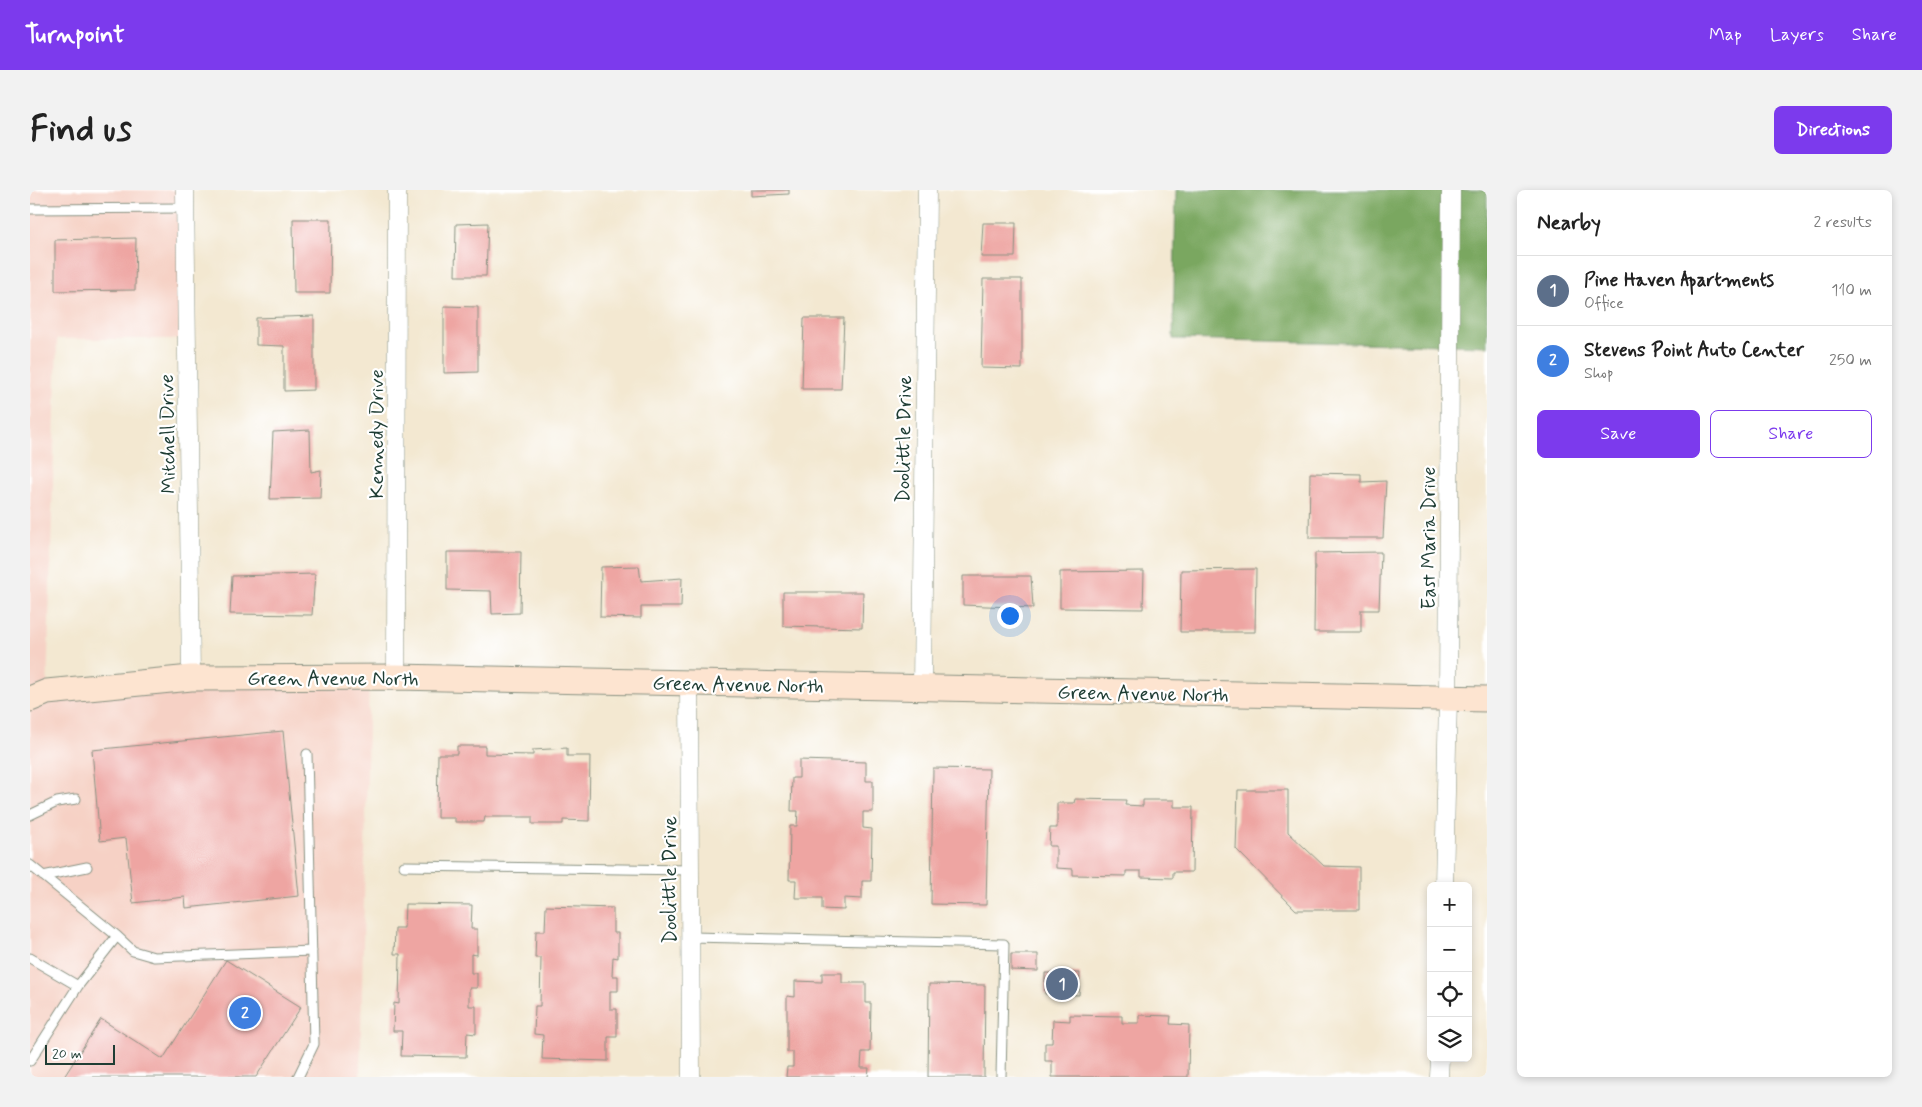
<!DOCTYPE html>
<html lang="en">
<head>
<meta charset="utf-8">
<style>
	:root { --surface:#fff; --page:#f2f2f2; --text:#222; --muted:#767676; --line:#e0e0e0; --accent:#7c3aed }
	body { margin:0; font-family:Mynerve,sans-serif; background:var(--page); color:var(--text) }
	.controls { position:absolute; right:15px; bottom:15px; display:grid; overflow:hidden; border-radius:8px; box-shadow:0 2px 8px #0003 }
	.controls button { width:45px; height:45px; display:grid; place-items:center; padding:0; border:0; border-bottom:1px solid var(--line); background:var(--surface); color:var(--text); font:25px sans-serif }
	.scale { position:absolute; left:15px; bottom:12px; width:70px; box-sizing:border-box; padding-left:5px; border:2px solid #1f3d34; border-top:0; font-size:14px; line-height:18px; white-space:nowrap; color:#1f3d34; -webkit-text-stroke:4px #fff; paint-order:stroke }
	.you { position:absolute; left:979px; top:425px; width:18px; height:18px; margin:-12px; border:4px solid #fff; border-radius:50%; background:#1a73e8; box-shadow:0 0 0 8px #1a73e833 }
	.badge { display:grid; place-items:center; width:32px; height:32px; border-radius:50%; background:var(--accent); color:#fff; font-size:16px; font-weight:700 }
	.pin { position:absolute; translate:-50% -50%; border:2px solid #fff; box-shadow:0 1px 5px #0006 }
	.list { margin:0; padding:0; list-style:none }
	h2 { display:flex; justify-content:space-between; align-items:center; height:65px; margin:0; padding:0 20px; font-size:21px }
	h2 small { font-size:16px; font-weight:400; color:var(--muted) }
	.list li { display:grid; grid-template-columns:32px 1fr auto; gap:15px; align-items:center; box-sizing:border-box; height:70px; padding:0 20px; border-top:1px solid var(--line) }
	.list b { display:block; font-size:19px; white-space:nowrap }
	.list p { margin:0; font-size:16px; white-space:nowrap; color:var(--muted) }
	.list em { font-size:16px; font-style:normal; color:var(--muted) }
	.actions { display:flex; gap:10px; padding:15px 20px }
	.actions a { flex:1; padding:11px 0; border:1px solid var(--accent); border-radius:8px; text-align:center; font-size:18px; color:var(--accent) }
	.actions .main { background:var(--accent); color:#fff }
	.icon { flex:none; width:28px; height:28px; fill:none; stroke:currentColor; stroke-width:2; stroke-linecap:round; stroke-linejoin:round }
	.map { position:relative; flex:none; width:1457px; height:887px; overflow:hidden; border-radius:8px }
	header { display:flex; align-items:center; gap:30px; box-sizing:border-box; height:70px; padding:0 25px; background:var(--accent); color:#fff }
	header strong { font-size:24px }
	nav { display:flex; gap:28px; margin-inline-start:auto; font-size:18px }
	.intro { display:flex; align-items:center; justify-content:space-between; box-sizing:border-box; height:120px; padding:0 30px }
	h1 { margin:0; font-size:35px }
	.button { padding:12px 22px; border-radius:8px; background:var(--accent); color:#fff; font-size:18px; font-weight:700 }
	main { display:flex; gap:30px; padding:0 30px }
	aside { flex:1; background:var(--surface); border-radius:8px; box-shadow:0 2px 8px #0003 }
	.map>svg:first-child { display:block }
</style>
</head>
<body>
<header>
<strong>Turnpoint</strong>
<nav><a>Map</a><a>Layers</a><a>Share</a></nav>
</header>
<div class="intro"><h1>Find us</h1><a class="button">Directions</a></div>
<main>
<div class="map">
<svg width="1457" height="887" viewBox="0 0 1457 887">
	<rect width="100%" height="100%" fill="#fff"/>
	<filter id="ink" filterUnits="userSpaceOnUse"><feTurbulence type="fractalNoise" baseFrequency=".02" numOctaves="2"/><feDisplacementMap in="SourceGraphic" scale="10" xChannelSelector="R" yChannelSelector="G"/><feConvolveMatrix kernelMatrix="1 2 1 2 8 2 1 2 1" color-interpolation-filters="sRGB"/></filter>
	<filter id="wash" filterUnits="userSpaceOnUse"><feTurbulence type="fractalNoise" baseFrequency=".0096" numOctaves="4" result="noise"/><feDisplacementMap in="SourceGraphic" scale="20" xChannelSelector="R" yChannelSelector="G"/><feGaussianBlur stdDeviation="1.12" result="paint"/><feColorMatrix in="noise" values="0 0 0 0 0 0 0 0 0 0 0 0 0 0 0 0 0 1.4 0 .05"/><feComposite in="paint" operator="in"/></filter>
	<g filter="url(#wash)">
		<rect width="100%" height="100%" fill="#f3e8d1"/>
		<path fill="#f6d1c5" d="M0,0H155L157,149H27L17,502L339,488L330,887H0Z"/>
		<path fill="#7aa760" stroke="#4c724a" d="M1146,0H1457V156L1143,149Z"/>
		<g id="blocks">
			<path fill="#eea5a2" d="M721,0H759V4L721,6Z
				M263,29H301L300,103H264Z
				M458,33L456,86H425L426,34Z
				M953,33H986L985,67H951Z
				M106,48L105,100L25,101V50Z
				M953,89H992V179L951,178Z
				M414,116L448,117V182L414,183Z
				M284,126V200L254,201V156L226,155V128Z
				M774,128H814L811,199H772Z
				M280,240L281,282L291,280L290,308L240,309L243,242Z
				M1280,283L1331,284V292L1356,291L1353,348H1279Z
				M417,362H491L490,423L462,424L461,401L417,400Z
				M1351,362L1349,420H1331V442H1284L1285,363Z
				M609,376L611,391L652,388L651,417H611V428L570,427L571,377Z
				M1226,379L1225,442H1150L1151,380Z
				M1114,381L1113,419L1030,418V382Z
				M285,384L282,425L200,424L202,386Z
				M933,386H1001L1003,418L933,415Z
				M753,402H833L832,438L753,436Z
				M253,541L269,706L156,718L155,707L103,713L96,648L70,651L62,560Z
				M427,556H455V564L503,565V560L537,558V566H560L559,631L533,630V634H502V627H455L454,632H425V628H407L408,564H427Z
				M769,570L836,572V591H843V622H833V638L842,639L841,691H832V709L814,708V720L792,719V708H765L766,690H759L760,636H767L768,621H761L762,588H769Z
				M903,578L959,579L956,715L901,714Z
				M1208,600H1258V642L1294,676L1329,677V720H1266L1206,659Z
				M1045,609L1096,610L1095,615L1113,616V610H1144V617H1163L1162,682H1143V688L1111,687V681H1096V686L1043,685V679L1026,678V656H1019L1020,638H1027V613H1044Z
				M375,714L442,715L441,739H447V765L441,764V783H447V798H439V816H446V844L437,843L436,867L371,866L372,841H363L364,813L369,814L370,764H364L365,738H374Z
				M516,716L583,718V743H588V768L583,767L582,786H588V801H580V819H587V847H578V871L512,869L513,845L504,844L505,816H510L511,768H505L506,741H515Z
				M981,764H1008V781L981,780Z
				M196,770L271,817L226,887H34L71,829L133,869Z
				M792,783H812V793H836V813H841L840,862H832L831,878H839L838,887H756L757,877H763V862H757V806L765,807V791L792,792Z
				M1015,783H1050L1049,805L1015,804Z
				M899,794L955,795L954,887H898Z
				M1040,825L1092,826V833H1109V825L1141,826L1140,834L1159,835L1158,887H1022V871H1015V853H1022L1023,830L1040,831Z"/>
		</g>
	</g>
	<g filter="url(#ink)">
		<use href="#blocks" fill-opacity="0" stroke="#899282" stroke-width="1"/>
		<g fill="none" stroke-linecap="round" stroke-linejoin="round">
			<g stroke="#899282" stroke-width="11">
				<path id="lane" d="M0,19L155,18
					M0,625L27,612L46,609
					M0,675L87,746L48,796
					M374,676L661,680
					M13,686L57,677
					M87,746L103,761L124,767L282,761
					M661,747L974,754L971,887
					M0,768L48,796L0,871
					M268,887L284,854L277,564"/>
			</g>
			<g stroke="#899282" stroke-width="19">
				<path id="street" d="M155,0L161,488
					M366,487L367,0
					M659,492L661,887
					M892,499L897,0
					M1414,696L1418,508L1421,0
					M1409,887L1410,868"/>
			</g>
			<g stroke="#899282" stroke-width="27">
				<path id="secondary" d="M0,509L17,502L161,488L366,487L1457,509"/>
			</g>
			<use href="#lane" stroke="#fff" stroke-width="9"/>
			<use href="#street" stroke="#fff" stroke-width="18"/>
			<use href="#secondary" stroke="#fde4d0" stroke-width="25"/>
		</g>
	</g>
	<g text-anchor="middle" stroke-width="4.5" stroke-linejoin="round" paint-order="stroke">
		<g font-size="20" fill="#1f3d34" stroke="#fff">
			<text transform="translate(137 244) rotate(-91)" y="7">Mitchell Drive</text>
			<text transform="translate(346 244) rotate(-90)" y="7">Kennedy Drive</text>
			<text transform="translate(873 249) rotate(-89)" y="7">Doolittle Drive</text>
			<text transform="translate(1398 348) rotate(-90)" y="7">East Maria Drive</text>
			<text x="303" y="495">Green Avenue North</text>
			<text transform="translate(708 494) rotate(1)" y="7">Green Avenue North</text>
			<text transform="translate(1113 503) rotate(1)" y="7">Green Avenue North</text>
			<text transform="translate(639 690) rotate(-90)" y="7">Doolittle Drive</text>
		</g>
	</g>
</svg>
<div class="controls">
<button>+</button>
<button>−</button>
<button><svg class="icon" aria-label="locate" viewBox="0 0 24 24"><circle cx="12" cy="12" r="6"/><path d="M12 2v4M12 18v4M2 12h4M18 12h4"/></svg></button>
<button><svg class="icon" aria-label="layers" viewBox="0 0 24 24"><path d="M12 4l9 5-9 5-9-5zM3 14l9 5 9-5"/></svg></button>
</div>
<div class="scale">20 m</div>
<div class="you"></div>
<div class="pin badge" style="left:1032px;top:794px;background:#5c6f8a">1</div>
<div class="pin badge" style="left:215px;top:823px;background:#3f7fe0">2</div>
</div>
<aside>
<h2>Nearby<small>2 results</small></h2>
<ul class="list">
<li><span class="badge" style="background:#5c6f8a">1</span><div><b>Pine Haven Apartments</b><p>Office</p></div><em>110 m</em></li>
<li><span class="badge" style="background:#3f7fe0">2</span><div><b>Stevens Point Auto Center</b><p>Shop</p></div><em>250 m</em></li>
</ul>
<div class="actions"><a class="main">Save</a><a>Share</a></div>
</aside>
</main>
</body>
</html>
